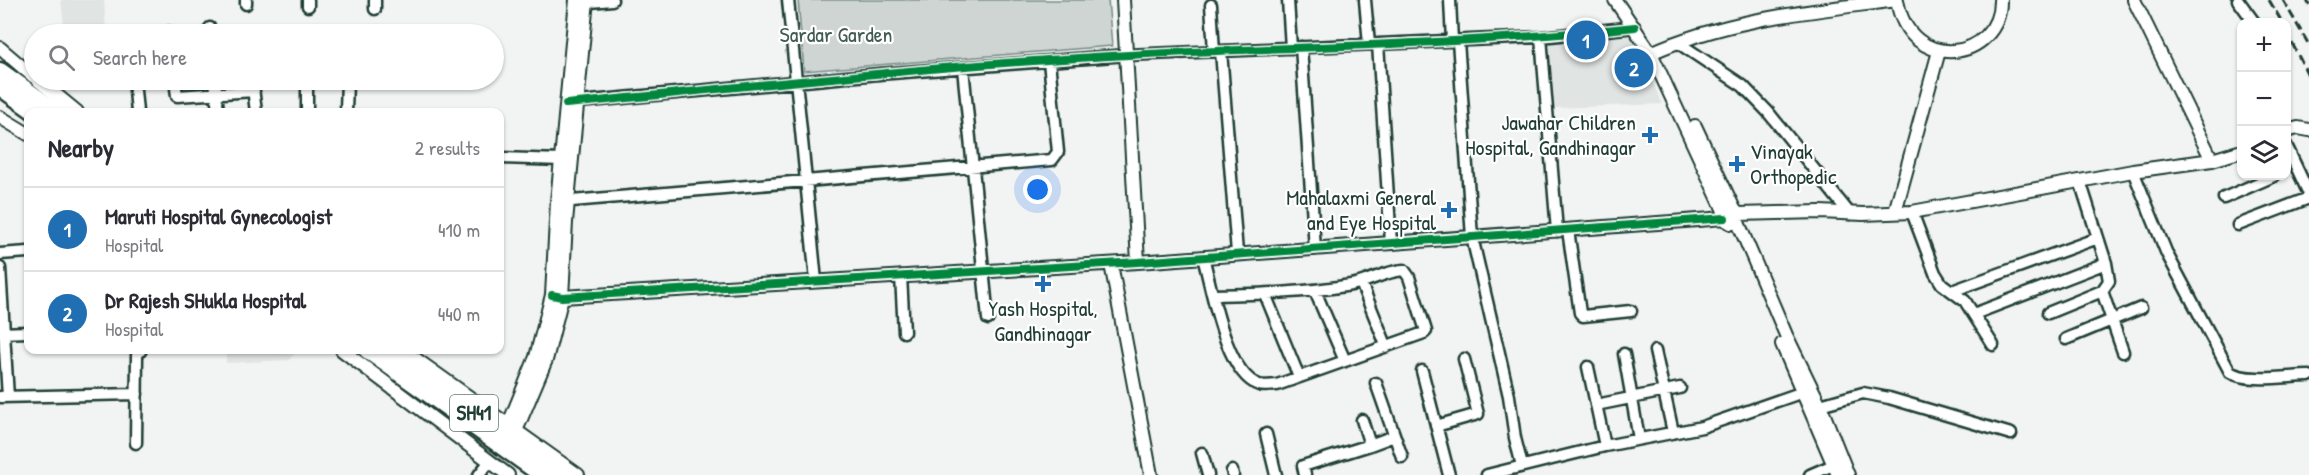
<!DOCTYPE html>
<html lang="en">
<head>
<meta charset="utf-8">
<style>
	:root { --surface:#fff; --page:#f7f7f7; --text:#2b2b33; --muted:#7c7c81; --line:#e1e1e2; --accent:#1f6fb2 }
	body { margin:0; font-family:"Patrick Hand",sans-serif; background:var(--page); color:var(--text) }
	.controls { position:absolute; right:18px; top:18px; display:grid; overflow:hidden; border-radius:12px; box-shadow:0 2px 4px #0004 }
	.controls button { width:54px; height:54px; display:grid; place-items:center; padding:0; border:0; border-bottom:2px solid var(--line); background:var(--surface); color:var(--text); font:30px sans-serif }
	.you { position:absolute; left:1038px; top:190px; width:21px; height:21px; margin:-15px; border:4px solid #fff; border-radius:50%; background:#1a73e8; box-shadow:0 0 0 9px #1a73e833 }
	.badge { display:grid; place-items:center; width:39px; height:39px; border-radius:50%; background:var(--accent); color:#fff; font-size:20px; font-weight:700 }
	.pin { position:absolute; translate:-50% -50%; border:3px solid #fff; box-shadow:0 2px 6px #0006 }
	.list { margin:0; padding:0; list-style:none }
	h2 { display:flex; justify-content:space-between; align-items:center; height:78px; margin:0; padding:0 24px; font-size:26px }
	h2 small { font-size:20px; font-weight:400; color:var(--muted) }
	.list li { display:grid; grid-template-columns:39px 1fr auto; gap:18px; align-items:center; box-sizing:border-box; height:84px; padding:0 24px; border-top:2px solid var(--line) }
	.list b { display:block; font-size:22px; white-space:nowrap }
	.list p { margin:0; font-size:20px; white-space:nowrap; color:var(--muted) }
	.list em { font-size:20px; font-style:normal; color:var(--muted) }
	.icon { flex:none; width:33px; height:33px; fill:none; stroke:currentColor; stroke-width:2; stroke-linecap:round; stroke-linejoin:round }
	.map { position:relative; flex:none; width:2309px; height:475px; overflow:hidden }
	.search { position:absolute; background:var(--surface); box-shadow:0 2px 4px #0004; left:24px; top:24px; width:480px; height:66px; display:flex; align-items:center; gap:15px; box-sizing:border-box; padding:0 21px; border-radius:33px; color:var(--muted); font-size:22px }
	.panel { position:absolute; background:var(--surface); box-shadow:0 2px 4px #0004; left:24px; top:108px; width:480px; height:246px; border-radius:12px }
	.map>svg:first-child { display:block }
</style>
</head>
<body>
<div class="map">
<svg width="2309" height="475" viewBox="0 0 2309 475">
	<rect width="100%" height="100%" fill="#f2f3f3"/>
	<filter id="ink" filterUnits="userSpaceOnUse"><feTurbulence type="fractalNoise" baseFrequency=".0167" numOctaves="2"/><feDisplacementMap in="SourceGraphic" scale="12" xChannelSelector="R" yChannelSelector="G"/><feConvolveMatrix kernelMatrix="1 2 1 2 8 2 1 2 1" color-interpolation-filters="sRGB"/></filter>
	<g filter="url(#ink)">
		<path fill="#e0e4e3" d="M61,0H104L106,32L89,34H65Z
			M1633,36L1662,104L1552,108L1547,39Z
			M226,350H297L289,360L226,363Z"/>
		<path fill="#ced5d3" stroke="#768984" stroke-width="1.5" d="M798,0H1108L1112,46L804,71Z"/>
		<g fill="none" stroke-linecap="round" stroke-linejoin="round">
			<g stroke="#1f3d34" stroke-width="15">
				<path id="minor" d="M788,0L816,281
					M1288,0L1291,48
					M1365,0L1369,44
					M1450,0L1452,41
					M2238,0L2254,22
					M580,3L612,0
					M246,4V0
					M1211,5L1214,51
					M308,6V0
					M375,9V0
					M210,28L211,34
					M169,32V34
					M247,32V34
					M308,34V32
					M1541,37L1557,231
					M1458,41L1472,237L1509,396L1515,438L1522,466
					M1677,42L1743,86L1768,112L1850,214
					M1378,44L1391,243
					M1301,47L1315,249
					M1221,51L1237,253
					M963,68L988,319
					M134,80L137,112
					M175,80L177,96L254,91
					M215,80L218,112
					M252,80L256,112
					M569,103L879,74L1127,55L1541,37L1635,27
					M307,112V80
					M346,112L347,80
					M2286,145L2309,194
					M500,158L562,160
					M2133,171L2167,254L2230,372C2246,383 2289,376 2309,376
					M2224,198L2274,176
					M560,202L1052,160L1058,152L1049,61
					M1912,212L1935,273L1942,284L1965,301L1993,345
					M2238,225L2309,198
					M1568,230L1580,313L1583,316L1631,311
					M0,254L28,252
					M1203,257C1212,289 1225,373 1259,385C1264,387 1272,385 1277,385L1424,333L1426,331L1409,277L1404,270C1385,271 1369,282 1351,285C1305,293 1260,294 1213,295
					M0,268L8,397
					M901,276L904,332
					M1361,283L1386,345
					M1315,291L1345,361
					M1952,291L2098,238
					M2102,291L2123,352
					M1265,294L1299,377
					M2048,313L2102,291L2109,281L2106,263L2080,181
					M1974,314L2106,263
					M0,333L28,332
					M2066,339L2141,308
					M1655,351L1673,432
					M1624,354L1639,439
					M1588,367L1605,446
					M1422,371L1449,475
					M1376,383L1402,457
					M0,397L137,394
					M1596,405L1680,388
					M1820,405L1863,393L1889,398L2011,434
					M1436,426L1478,414L1464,359
					M1266,434L1276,475
					M136,443L137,355L141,350
					M1370,445L1394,436
					M1202,453L1208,475
					M1232,471L1233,475
					M479,475L490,461
					M1305,475L1303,466L1370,445L1362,420
					M1487,475L1605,446L1702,427L1803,392
					M1810,475L1833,465"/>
			</g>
			<g stroke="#1f3d34" stroke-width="16">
				<path id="tertiary" d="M1123,0L1138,262
					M1615,0L1651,53L1725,213L1726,220L1731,223L1738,218V214L1734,209H1729L1725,213
					M1897,0C1909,75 2001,61 2000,0
					M2134,0L2212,160
					M0,48L34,77
					M1651,53C1728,18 1814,11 1897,0
					M38,80L77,112
					M0,117L28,134
					M1695,126L1734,209
					M2286,131L2298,128L2309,130
					M1895,212L1939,51
					M1738,214L1820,212L1863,214L1912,212L2133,171L2212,160L2242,151
					M1737,220L1786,335L1820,405L1848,475
					M1111,264L1151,475
					M552,295L562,297L1138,262L1725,218
					M1782,344L1838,475
					M342,350L508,475
					M403,350L578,475
					M508,426L536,357L552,295L557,202L576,0
					M516,431L546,360L562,297L566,222L587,0"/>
			</g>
			<g stroke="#1f3d34" stroke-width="21">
				<path id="primary" d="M0,71L57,112
					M0,87L35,112
					M367,350L542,475
					M386,350L563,475"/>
			</g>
			<use href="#minor" stroke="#fff" stroke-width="10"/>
			<use href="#tertiary" stroke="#fff" stroke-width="12"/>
			<use href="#primary" stroke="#fff" stroke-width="16"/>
			<path stroke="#1f3d34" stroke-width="3" stroke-dasharray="9 4.5" stroke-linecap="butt" d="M2269,0L2282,22
				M2283,0L2309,45
				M2307,0L2309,5
				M2286,31L2309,77"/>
			<g stroke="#fff" stroke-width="11">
				<path id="cycleway" d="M566,104C753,86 941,65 1129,55C1298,46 1467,45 1635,27
					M552,295L562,297L1138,262L1725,218"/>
			</g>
			<use href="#cycleway" stroke="#00873e" stroke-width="8"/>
		</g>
	</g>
	<g fill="#1f6fb2" stroke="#fff" stroke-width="2">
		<path d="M1647 126h6v6h6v6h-6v6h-6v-6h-6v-6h6z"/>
		<path d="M1734 155h6v6h6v6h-6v6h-6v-6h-6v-6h6z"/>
		<path d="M1446 201h6v6h6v6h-6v6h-6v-6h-6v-6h6z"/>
		<path d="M1040 275h6v6h6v6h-6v6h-6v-6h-6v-6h6z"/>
	</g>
	<g text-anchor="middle" stroke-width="4.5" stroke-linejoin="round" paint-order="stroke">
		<rect fill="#fff" stroke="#627771" stroke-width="1.5" x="450" y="395" width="48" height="36" rx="4.5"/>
		<g font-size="21" font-weight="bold" fill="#1f3d34">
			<text x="474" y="420">SH41</text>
		</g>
		<g font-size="22" fill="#425b54" stroke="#fff">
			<text x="836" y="42">Sardar Garden</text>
		</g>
		<g font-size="22" fill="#1f3d34" stroke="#fff" text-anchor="end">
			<text x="1636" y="130">Jawahar Children<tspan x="1636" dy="25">Hospital, Gandhinagar</tspan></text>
			<text x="1750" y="159" text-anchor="start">Vinayak<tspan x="1750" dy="25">Orthopedic</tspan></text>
			<text x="1436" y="205">Mahalaxmi General<tspan x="1436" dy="25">and Eye Hospital</tspan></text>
			<text x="1043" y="316" text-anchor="middle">Yash Hospital,<tspan x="1043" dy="25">Gandhinagar</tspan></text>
		</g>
	</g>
</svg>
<div class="controls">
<button>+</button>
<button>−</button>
<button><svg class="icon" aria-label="layers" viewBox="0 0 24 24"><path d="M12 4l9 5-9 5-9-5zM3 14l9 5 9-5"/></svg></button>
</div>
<div class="you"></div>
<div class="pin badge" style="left:1586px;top:40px">1</div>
<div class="pin badge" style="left:1634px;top:68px">2</div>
<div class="search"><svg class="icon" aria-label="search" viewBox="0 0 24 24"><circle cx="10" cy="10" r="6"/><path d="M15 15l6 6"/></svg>Search here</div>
<section class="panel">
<h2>Nearby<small>2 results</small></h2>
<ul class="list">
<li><span class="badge">1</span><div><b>Maruti Hospital Gynecologist</b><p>Hospital</p></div><em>410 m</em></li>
<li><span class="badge">2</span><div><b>Dr Rajesh SHukla Hospital</b><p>Hospital</p></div><em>440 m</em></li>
</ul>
</section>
</div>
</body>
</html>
